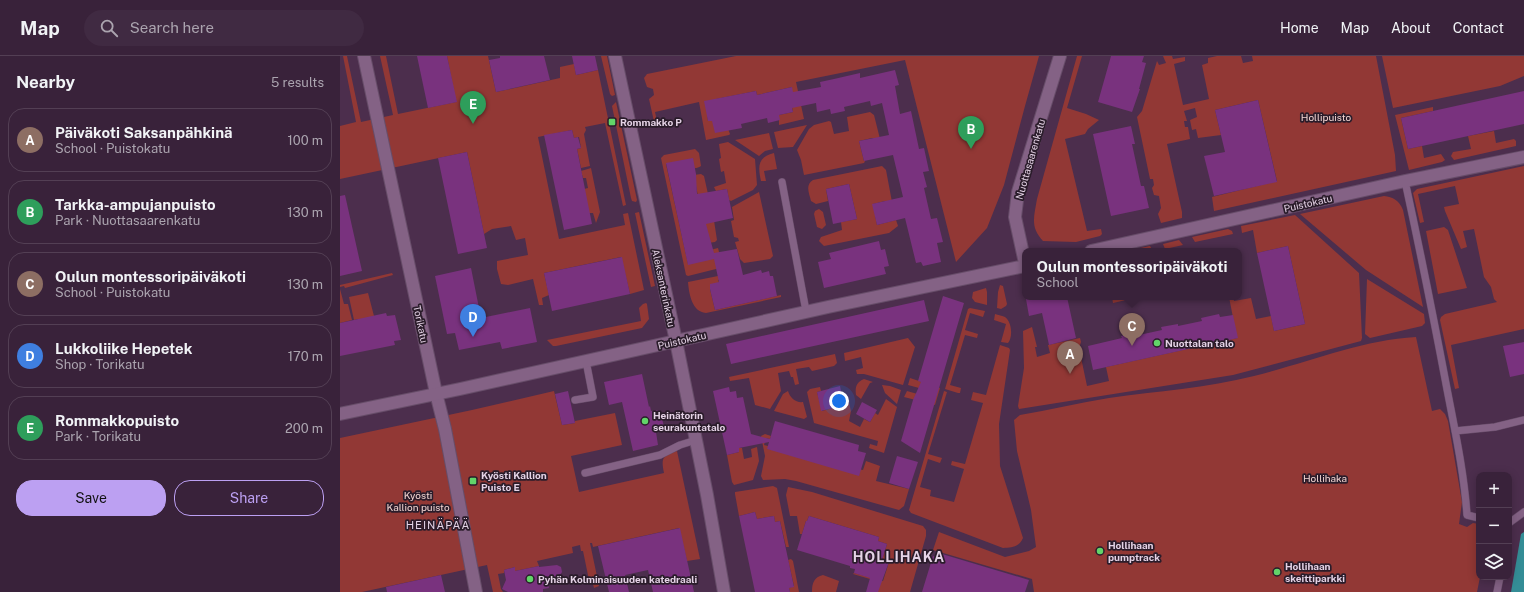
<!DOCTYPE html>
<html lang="en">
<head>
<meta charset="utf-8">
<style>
	:root { --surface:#39223a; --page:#402a42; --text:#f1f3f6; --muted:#aba4af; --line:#533f54; --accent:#bca0f2 }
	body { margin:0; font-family:"Public Sans",sans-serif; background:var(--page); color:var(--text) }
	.controls { position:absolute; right:12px; bottom:12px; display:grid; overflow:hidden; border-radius:8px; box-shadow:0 2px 10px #0003 }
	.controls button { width:36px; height:36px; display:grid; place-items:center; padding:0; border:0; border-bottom:1px solid var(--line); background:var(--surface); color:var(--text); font:20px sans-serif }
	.you { position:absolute; left:499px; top:345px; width:14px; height:14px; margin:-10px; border:3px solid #fff; border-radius:50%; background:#1a73e8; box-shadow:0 0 0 6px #1a73e833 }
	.badge { display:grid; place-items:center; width:26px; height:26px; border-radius:50%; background:var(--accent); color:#fff; font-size:13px; font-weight:700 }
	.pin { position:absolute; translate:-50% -33px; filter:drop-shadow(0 1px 2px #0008) }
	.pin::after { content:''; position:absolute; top:21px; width:14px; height:12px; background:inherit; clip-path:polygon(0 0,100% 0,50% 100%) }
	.popup { position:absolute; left:682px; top:192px; width:220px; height:52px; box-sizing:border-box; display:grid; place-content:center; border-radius:8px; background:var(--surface); filter:drop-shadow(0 1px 3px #0005); font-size:13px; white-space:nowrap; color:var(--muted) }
	.popup b { font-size:15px; color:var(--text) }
	.popup::after { content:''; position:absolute; left:50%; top:100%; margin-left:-8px; border:8px solid transparent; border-top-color:var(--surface) }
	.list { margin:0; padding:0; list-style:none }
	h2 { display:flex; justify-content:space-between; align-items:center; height:52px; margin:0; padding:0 16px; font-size:17px }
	h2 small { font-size:13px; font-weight:400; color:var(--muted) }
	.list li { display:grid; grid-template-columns:26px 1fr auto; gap:12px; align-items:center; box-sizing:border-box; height:64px; margin:0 8px 8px; padding:0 8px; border:1px solid var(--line); border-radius:16px }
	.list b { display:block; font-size:15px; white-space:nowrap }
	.list p { margin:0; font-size:13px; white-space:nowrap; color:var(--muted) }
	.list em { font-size:13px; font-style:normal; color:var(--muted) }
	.actions { display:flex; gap:8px; padding:12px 16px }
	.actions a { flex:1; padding:9px 0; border:1px solid var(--accent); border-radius:16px; text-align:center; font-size:14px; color:var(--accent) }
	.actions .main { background:var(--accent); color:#111 }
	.icon { flex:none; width:22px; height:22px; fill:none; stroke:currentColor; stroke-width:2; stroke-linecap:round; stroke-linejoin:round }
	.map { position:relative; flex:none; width:1184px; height:536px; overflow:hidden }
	header { display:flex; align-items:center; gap:24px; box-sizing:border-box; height:56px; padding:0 20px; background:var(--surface); border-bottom:1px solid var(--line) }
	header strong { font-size:19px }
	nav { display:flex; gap:22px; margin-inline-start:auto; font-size:14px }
	.search { width:280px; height:36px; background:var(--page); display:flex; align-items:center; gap:10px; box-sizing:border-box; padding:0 14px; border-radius:22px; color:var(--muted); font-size:15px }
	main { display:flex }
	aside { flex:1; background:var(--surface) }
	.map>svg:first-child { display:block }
</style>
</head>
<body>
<header>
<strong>Map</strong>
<div class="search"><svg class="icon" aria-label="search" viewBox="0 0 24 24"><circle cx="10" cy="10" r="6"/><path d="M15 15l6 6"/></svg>Search here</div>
<nav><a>Home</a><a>Map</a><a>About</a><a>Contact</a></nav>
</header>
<main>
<aside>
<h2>Nearby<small>5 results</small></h2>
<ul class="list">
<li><span class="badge" style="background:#8d6e63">A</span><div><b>Päiväkoti Saksanpähkinä</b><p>School · Puistokatu</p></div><em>100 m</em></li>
<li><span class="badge" style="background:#2e9e5b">B</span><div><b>Tarkka-ampujanpuisto</b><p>Park · Nuottasaarenkatu</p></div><em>130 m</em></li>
<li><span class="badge" style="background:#8d6e63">C</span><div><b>Oulun montessoripäiväkoti</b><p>School · Puistokatu</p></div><em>130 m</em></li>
<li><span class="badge" style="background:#3f7fe0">D</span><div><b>Lukkoliike Hepetek</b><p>Shop · Torikatu</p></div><em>170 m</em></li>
<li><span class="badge" style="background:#2e9e5b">E</span><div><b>Rommakkopuisto</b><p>Park · Torikatu</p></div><em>200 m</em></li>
</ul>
<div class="actions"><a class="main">Save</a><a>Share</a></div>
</aside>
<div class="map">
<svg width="1184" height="536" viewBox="0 0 1184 536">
	<rect width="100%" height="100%" fill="#4c2e4d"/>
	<path fill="#923835" d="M3,0H7L21,66L53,59L40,0H46L58,58L116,46L107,0H148L156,36L220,22V11L234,8L236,19L258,14L286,149L283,150L265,67L245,71L246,74L244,78L250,110L241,112L237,93L241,92L239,81L234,82L232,74L198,81L219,183L285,169L283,158L288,157L304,234L290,238L281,201L204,217L209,239L202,242L203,249H199L193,223L168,229L161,228L157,213V205L188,199L185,182L176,184L171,170L152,173L144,178L127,96L0,123V70L16,66Z
		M261,0H267L275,39L272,40L270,38Z
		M396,0H699L685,50L664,129L647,172L616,206L565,4L456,26L464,63L439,69V59L453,56L451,47L452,31L417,39L416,35L376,43L367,58L368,65H372L387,70L390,78L389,79L366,84L359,46L315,56L318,70H315L309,43L314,39L313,33L307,31L304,22L307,18Z
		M737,0H742L727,52L746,58L759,64L748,73L745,78L725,83L747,175L761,173L762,178L760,180L736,186L703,185C690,171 694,161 697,143Z
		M823,0H832L833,3L845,1V5L834,8L843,49L869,43L862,9L868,7V2L877,0H901L903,7L913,5L912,0H1036L1055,99L1056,115L874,155L872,141L937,125L918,44L875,54L881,79L858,82L856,73L852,74L850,64L857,61L855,52L844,55L847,65H844L845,71H848L850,83L827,88L842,156V162L821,167L818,158L821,152L819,140L814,139L812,132L814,129L813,123H810L797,61L802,55L817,5L819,9L826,7Z
		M1042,0H1184V20L1160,30L1053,52Z
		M276,46L297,144L296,146L292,145L291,142L272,50Z
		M1093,51V55L1061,62L1068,93L1082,90L1084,102L1101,98L1105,104L1102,106L1069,114L1055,59Z
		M530,56L534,59L540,83L532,82L519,85L524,105H525L524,107L464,119L461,104L457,94L469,73L474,69L489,65L491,66L494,78L509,75L507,61Z
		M467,69L453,91L438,92L434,76Z
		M1154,75L1156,87L1174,83L1176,85V90L1114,104L1111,100L1113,96L1131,93L1128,80Z
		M429,77L433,93L425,95L419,100L395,84Z
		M388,86L415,103L417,129L413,134L391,145L389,144L387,133L376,135L374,131L386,127L384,115L381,116L379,103L381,102L379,88Z
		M355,93L359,97L361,110C354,116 336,109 326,108L348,208L370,194L378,192L382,208L376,213L348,220L346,219L321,102L324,99Z
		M434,97L437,113L424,115L426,125H421C418,111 417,101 434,97Z
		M542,110L546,114L552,146L545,145L533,148L537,169L556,164L558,170L549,177L484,190L479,185L481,181L502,174L501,166L517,163L509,128L486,133L488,145L476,148L471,145C469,137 465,129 473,124Z
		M1184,110V273L1111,289L1119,332L1115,333L1100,264L1101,261L1105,258L1157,246L1154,243L1151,231L1144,221L1134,173L1123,175L1127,191L1121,193L1105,155L1104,151L1119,148L1115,130L1078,138L1084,166L1080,167L1073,137L1077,133Z
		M251,112L260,156L256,167L253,157H249L244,133L248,132L246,122H243L241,115Z
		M361,118L364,120L370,147L360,151L354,119Z
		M419,136L433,200L430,203L404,207L400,203L395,186L399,185L398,182L394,181L391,165L394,164L392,151Z
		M1044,140C1053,141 1059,144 1063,154L1083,251L1026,214L960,158Z
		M479,153L483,156L486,169L482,173L477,171L474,158L475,155Z
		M299,156L315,230L311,231L295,157Z
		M362,157L373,158L377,184L375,186L368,187Z
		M955,159L1019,217L1022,282L1021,285L893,319L679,353L678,350L684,312L683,275L692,271L697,291H695L697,301L710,297L708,289L740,282L741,286L739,292L747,330L769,325L766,311L897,282L889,241H893L894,245L911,242L916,263L931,260L934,275L965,268L948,190L917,197L913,174L902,177L901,170Z
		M1104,171L1108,174L1127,232L1098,238L1086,175Z
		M888,173L892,175L893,178L855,186L852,181Z
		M839,184L843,189L825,193L823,188Z
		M810,190L813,195H786Z
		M52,217L53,219L5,232L4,230L0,231V229Z
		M378,220L381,223L378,224L379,226L370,233L375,254L441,239V241L366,257C352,256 349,238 348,226Z
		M1027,223L1084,258L1085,267L1082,270L1030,282L1025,278Z
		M660,229L663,230L667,248L666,250L661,253L657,252L658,236Z
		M646,232L647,236V249L635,246L632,242L633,236Z
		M0,233L4,248H8L12,264L0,267Z
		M28,237L34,260L19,266L18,263L14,264L9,241Z
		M772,241H799L773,247Z
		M306,247L307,248L309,263L302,272L216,290H213L207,284L301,265L299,252L303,248Z
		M630,252L645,255L643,261L630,257L625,274L638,278L637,282L625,279L610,329L621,332L620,337H618L605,333L628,253Z
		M655,258C658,259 663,260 665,261C672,266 673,281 668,287L661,286L666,268L654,264Z
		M1076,281L1092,355L1100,353L1105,358L1108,365L1122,446L1119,468L1127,471L1133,467L1139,468L1140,521L1137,536H694L692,523L593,494L599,476L665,501L689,495L696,491L691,454L677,395L674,364L680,359C709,354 739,347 769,342C817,335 867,332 914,320C967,307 1021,284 1076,281Z
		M568,282L575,291L563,329L524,318H517L516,314L523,312L521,301L505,305L504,297Z
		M660,289L669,292L670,294L659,368L660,410L683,482C679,491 672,492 663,492L571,457L569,454L604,335L607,336L588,398L602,402L600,407L588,403L580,431L591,434L590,440L614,446L624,413L611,409L612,405L625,408L643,347L631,344L633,336L646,339Z
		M495,298L497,307L494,310L472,315L469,311L456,313L459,328L455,329L453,321H451L449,315L438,317L441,335L430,353L415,349L409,322L390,325L389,321Z
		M570,322L600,332L595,349L564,341L567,335L588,341L590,335L568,329Z
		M524,323L533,326L530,327L521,343L516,339C515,332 516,326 524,323Z
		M542,329L550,330L561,334L557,348L545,337Z
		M480,331L481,335L477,336L482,355L509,347L511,355L509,365L520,371L524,363L530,366L535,357L538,359L546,343L557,351L544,397L529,392L530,388L537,390L538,385L474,367L467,336L470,333Z
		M214,335L222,369L235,367V365L275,357L282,389L231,400L239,436L324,417C321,402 322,400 337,395L360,503L347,505L339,472L253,491L252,487H250L259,530L254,532L252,524H249L243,495H241L240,489L232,491L233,497L197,505L199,510L175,515V511L164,514V517L158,518L161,533L163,536H153L147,509L22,536H0V382L132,354Z
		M448,335C450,342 456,347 463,346L467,361L464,363L434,355L443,338Z
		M425,378L431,380L430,383L426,382L424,389L428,390L523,414L526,405L540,410L536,425L569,433L564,450L559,454L456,425L445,423L423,424L421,420L425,400L421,380Z
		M417,391L419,405L413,424L394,429L392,426L387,399L399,396V392H402L404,403L412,401L411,393Z
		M433,430L437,432L449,491H446L440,465L435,466L434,460L417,463L415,456L399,460L395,438V436Z
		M448,431L472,436L583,470L586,474V480L570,536H538L530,523L513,518L514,517L543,525L549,506L542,504L547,488L538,485L539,481L469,460L467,465H466L462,478H460L457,460H450L446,439Z
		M451,503L453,505L459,536H450L449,532L454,530L448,504Z
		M483,519L499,525L496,536H472C472,527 474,521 483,519Z"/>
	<path fill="#348d96" d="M1184,476V536H1171L1181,478Z"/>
	<path fill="#79327e" d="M77,0H107L117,46L88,52Z
		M160,0H204L210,24L156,36L149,4L160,2Z
		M232,0H255L258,14L236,19Z
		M771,0H804L802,6L806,7L799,33H800L792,56L758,46Z
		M555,14L559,29L555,30L560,58L571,55L579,93L584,92L589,115L583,116L587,131L584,132L591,163L597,162L603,186L597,187L601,206L583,210L581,206L576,207L565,162L537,169L532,148L563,141L553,99L524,105L519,85L549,79L542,47L531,50L530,45L504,51L505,55L491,58L490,53L477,56L476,47L452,52L453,56L439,59L440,64L428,67L427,62L401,68L402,72L375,77L372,65H368L364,45L416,35L417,39L452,31L453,36L481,31L480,26L494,23L520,17V22Z
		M1184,35V68L1068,93L1061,62Z
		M918,44L937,126L874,140L864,100L885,96L875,54Z
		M791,70L795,88H792L801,130H804L809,152L771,160L753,78Z
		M232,74L234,82L238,81L241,92L237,93L252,168L224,174L204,79Z
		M127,96L147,192L118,198L98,102Z
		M353,102L356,118L357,138L387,133L393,162L366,168L374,197L397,193L403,219L421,214L422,217L429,215L430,220H433L437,240L375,254L370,233V228L379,226L374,203L348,209L326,107Z
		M509,128L517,163L493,168L486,133Z
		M5,139L22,215L0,220V140Z
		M539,185L541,194L545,193L549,210L544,211L546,218L484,232L478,206L491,203L489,197Z
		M948,190L965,268L934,275L917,197Z
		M282,201L290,238L212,255L204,217Z
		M131,212L141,262L190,252L197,286L162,293L160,286L119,294L115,277L107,278L95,220Z
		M603,240L624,247L580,397L561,385L573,344L581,326L578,325Z
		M697,241H727L736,282L709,289L702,257L689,260L686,243Z
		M584,244L589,265L391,308L386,288Z
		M46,257L47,260L55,259L61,284L54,285L55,289L0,300V267Z
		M879,258L880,261L893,259L898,282L753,314L748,290L782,282L781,280L790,278L798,276L799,279L822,274L821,271L838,268V270L862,265L861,262Z
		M1184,286V318L1170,321L1163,290Z
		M302,318L309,351L310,350L311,355L320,354L325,375L316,376L318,389L293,395L282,346L269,349L264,326Z
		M500,330L504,349L481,355L477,336Z
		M389,331L390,336L396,335L397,342L403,341L411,378L430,383L435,365L519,389L518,395L526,397L519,420L427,393L429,386L399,392V396L387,399L373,335Z
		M228,335L235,367L222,369L215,338Z
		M522,346L537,354L530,366L516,358Z
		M557,400L578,406L569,433L549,427Z
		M415,456L417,463L434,460L435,466L440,465L454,531L449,532L450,536H415L399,460Z
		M469,460L539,481L538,485L547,488L542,504L549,506L538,536H526L530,522L514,517L515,513L510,512V510L457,494L466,465H467Z
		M340,472L354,536H313L308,514L285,519L289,536H269L258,490Z
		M602,498L689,524L685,536H582L593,500L600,502Z
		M217,509L221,511L222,516L217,524L207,526L209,532L203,533V536H168L162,533L166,524L164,514L175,511V515L199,510V511Z
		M101,519L105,536H47L46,531Z"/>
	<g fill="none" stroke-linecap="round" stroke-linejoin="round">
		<g stroke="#674d69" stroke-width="8">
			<path id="lane" d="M1065,125C1080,194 1094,264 1107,333C1115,375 1124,416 1127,459L1139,462
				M442,126L466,255
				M235,344L253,341L246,305
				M1115,375L1155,371L1184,364
				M245,417L320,399L340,389L356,384
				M1169,467L1184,456
				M1157,536L1160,521"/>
		</g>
		<g stroke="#674d69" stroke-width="14">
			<path id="street" d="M24,0L96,337L105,373L136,536
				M275,0L336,285L488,251L685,210
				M751,195L1065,125L1184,101
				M685,207L675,161L678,136L720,0"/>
		</g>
		<g stroke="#674d69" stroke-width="14">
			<path id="secondary" d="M0,358L120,333L336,285L367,439L384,536"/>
		</g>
		<use href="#lane" stroke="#846285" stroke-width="7"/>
		<use href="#street" stroke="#846285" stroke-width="12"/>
		<use href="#secondary" stroke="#846285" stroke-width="12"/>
	</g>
	<g fill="#62d469" stroke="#2a1c2a" stroke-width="1.5">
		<rect x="268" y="62" width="8" height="8" rx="2"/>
		<circle cx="817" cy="287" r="4"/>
		<circle cx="305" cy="365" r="4"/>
		<rect x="129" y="421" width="8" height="8" rx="2"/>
		<circle cx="760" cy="495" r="4"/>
		<circle cx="937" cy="516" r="4"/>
		<circle cx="190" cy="523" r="4"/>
	</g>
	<g text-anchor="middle" stroke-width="3.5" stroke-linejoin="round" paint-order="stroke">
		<g font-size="10" fill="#f4d6d3" stroke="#2a1c2a">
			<text x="986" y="65">Hollipuisto</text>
			<text x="985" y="426">Hollihaka</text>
			<text x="78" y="443">Kyösti<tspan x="78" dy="12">Kallion puisto</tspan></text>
		</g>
		<g font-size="10" font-weight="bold" fill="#e5d3e6" stroke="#2a1c2a" text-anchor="start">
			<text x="280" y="70">Rommakko P</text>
			<text x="825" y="291">Nuottalan talo</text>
			<text x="313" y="363">Heinätorin<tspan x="313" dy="12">seurakuntatalo</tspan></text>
			<text x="141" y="423">Kyösti Kallion<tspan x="141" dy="12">Puisto E</tspan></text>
			<text x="768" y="493">Hollihaan<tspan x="768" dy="12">pumptrack</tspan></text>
			<text x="945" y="514">Hollihaan<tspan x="945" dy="12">skeittiparkki</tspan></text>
			<text x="198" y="527">Pyhän Kolminaisuuden katedraali</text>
		</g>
		<g font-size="10" fill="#e5d3e6" stroke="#2a1c2a">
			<text transform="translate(690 103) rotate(-74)" y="4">Nuottasaarenkatu</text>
			<text transform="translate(968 147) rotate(-13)" y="4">Puistokatu</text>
			<text transform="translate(324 232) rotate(78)" y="4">Aleksanterinkatu</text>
			<text transform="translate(81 268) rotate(78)" y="4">Torikatu</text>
			<text transform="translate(342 284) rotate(-13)" y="4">Puistokatu</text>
		</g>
		<g font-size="11" letter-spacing="1" fill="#e5d3e6" stroke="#2a1c2a">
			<text x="98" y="473">HEINÄPÄÄ</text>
		</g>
		<g font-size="14" font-weight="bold" letter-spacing="1" fill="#e5d3e6" stroke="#2a1c2a">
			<text x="559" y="506">HOLLIHAKA</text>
		</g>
	</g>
</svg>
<div class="controls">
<button>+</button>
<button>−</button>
<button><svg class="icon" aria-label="layers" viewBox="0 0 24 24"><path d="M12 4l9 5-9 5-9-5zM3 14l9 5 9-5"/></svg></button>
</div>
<div class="you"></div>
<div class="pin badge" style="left:730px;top:318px;background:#8d6e63">A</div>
<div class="pin badge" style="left:631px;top:93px;background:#2e9e5b">B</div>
<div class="pin badge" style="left:792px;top:290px;background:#8d6e63">C</div>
<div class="popup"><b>Oulun montessoripäiväkoti</b>School</div>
<div class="pin badge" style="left:133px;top:281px;background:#3f7fe0">D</div>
<div class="pin badge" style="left:133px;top:68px;background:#2e9e5b">E</div>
</div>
</main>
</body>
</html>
